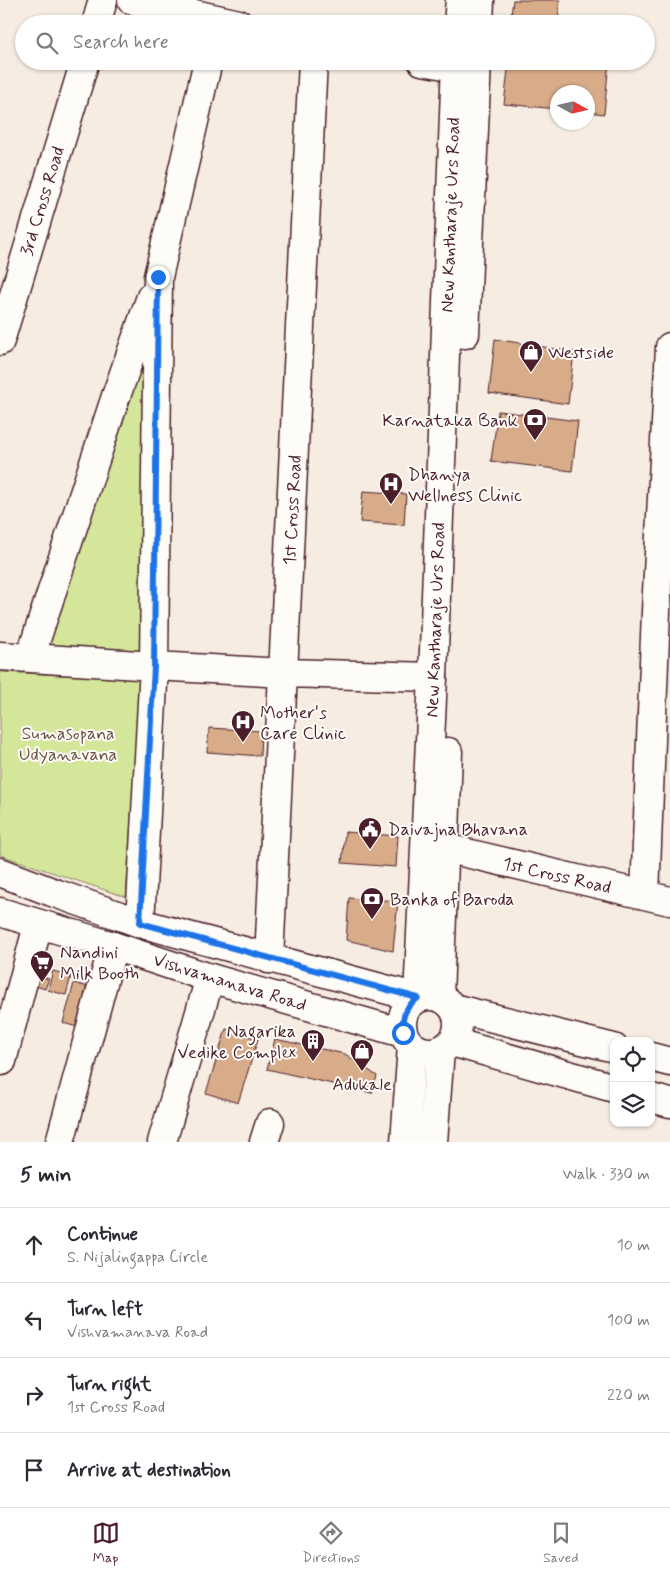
<!DOCTYPE html>
<html lang="en">
<head>
<meta charset="utf-8">
<style>
	:root { --surface:#fff; --page:#f2f2f3; --text:#2b2b33; --muted:#7c7c81; --line:#e1e1e2; --accent:#4a1f2b }
	body { margin:0; font-family:Mynerve,sans-serif; background:var(--page); color:var(--text) }
	.controls { position:absolute; right:15px; bottom:15px; display:grid; overflow:hidden; border-radius:10px; box-shadow:0 1px 4px #0004 }
	.controls button { width:45px; height:45px; display:grid; place-items:center; padding:0; border:0; border-bottom:1px solid var(--line); background:var(--surface); color:var(--text); font:25px sans-serif }
	.compass { position:absolute; left:550px; top:85px; width:45px; height:45px; border-radius:50%; background:var(--surface); box-shadow:0 1px 4px #0004; rotate:98deg }
	.stop { position:absolute; width:15px; height:15px; margin:-11px; border:4px solid #1a73e8; border-radius:50%; background:#fff }
	.stop.end { background:#1a73e8; border-color:#fff; box-shadow:0 1px 5px #0008 }
	.list { margin:0; padding:0; list-style:none }
	h2 { display:flex; justify-content:space-between; align-items:center; height:65px; margin:0; padding:0 20px; font-size:21px }
	h2 small { font-size:16px; font-weight:400; color:var(--muted) }
	.list li { display:grid; grid-template-columns:32px 1fr auto; gap:15px; align-items:center; box-sizing:border-box; height:75px; padding:0 20px; border-top:1px solid var(--line) }
	.list b { display:block; font-size:19px; white-space:nowrap }
	.list p { margin:0; font-size:16px; white-space:nowrap; color:var(--muted) }
	.list em { font-size:16px; font-style:normal; color:var(--muted) }
	.icon { flex:none; width:28px; height:28px; fill:none; stroke:currentColor; stroke-width:2; stroke-linecap:round; stroke-linejoin:round }
	.map { position:relative; flex:none; width:670px; height:1142px; overflow:hidden }
	.search { position:absolute; background:var(--surface); box-shadow:0 1px 4px #0004; left:15px; right:15px; top:15px; height:55px; display:flex; align-items:center; gap:12px; box-sizing:border-box; padding:0 18px; border-radius:28px; color:var(--muted); font-size:19px }
	.sheet { height:365px; background:var(--surface) }
	nav { display:flex; justify-content:space-around; align-items:center; box-sizing:border-box; height:70px; border-top:1px solid var(--line); background:var(--surface); font-size:14px; color:var(--muted) }
	nav a { display:grid; justify-items:center; gap:2px }
	nav .on { color:var(--accent) }
	.map>svg:first-child { display:block }
</style>
</head>
<body>
<div class="map">
<svg width="670" height="1142" viewBox="0 0 670 1142">
	<rect width="100%" height="100%" fill="#f6ece1"/>
	<filter id="ink" filterUnits="userSpaceOnUse"><feTurbulence type="fractalNoise" baseFrequency=".02" numOctaves="2"/><feDisplacementMap in="SourceGraphic" scale="10" xChannelSelector="R" yChannelSelector="G"/><feConvolveMatrix kernelMatrix="1 2 1 2 8 2 1 2 1" color-interpolation-filters="sRGB"/></filter>
	<g filter="url(#ink)">
		<path fill="#d4e69a" stroke="#8f8262" d="M148,328V658L38,651Z
			M0,672L140,679L126,897L0,855Z"/>
		<path fill="#d8ab89" stroke="#4a1f2b" d="M513,0H560L558,24H510Z
			M509,61H609L604,114L588,112V92H558V109L504,104Z
			M495,339L574,352L568,404L489,393Z
			M498,411L578,421L572,471L491,461Z
			M363,491L406,494L404,525L360,522Z
			M209,728L261,731L260,756L207,752Z
			M345,832L398,836L396,867L342,863Z
			M349,898L398,901L393,951L346,940Z
			M53,971L71,976L66,995L48,990Z
			M39,976L49,979L45,989L36,986Z
			M74,983L92,988L81,1028L63,1023Z
			M226,1029L258,1039L238,1103L206,1093Z
			M275,1039L345,1054L377,1076L372,1093L267,1069Z"/>
		<g fill="none" stroke-linecap="round" stroke-linejoin="round">
			<g stroke="#4a1f2b" stroke-width="31">
				<path id="minor" d="M132,0L239,24
					M96,24L103,0
					M422,61L456,67
					M0,341L85,61
					M0,656L154,666L284,673L433,677
					M30,658L115,399L151,297
					M445,848L670,901
					M645,895L656,611L670,347
					M140,923L154,666L158,277L208,61
					M269,959L313,61
					M0,1061H2L38,925
					M60,1142L113,946
					M162,1142L210,978
					M264,1142L270,1123"/>
			</g>
			<g stroke="#4a1f2b" stroke-width="31">
				<path id="major" d="M458,24L460,0
					M479,24L480,0
					M465,334L477,61
					M0,872L52,892L140,923L418,998L433,677L456,61
					M0,912L113,946L210,978L403,1033
					M402 1024a28 28 0 1 1 56 0a28 28 0 1 1-56 0Z
					M439,997L448,752
					M453,1008L614,1048
					M452,1042L614,1088
					M651,1057L670,1062
					M651,1098L670,1103
					M405,1142L412,1046
					M433,1142L440,1050"/>
			</g>
			<use href="#minor" stroke="#fdfcf7" stroke-width="28"/>
			<use href="#major" stroke="#fdfcf7" stroke-width="28"/>
		</g>
	</g>
	<g fill="none" stroke-linecap="round" stroke-linejoin="round" filter="url(#ink)">
		<path stroke="#1a73e8" stroke-width="6" d="M158,277L154,666L140,923L418,998C405,1007 401,1017 403,1033"/>
	</g>
	<defs>
		<g id="shop-pin" transform="scale(1.25)"><path d="M0 17L-7.5 6A9.5 9.5 0 1 1 7.5 6Z" fill="#4a1f2b" stroke="#fdfcf7"/><path d="M-5-2.5h2.3a2.7 3.5 0 0 1 5.4 0H5L5.5 6h-11ZM-1.5-2.5h3a1.5 2.3 0 0 0-3 0Z" fill="#fff"/></g>
		<g id="bank-pin" transform="scale(1.25)"><path d="M0 17L-7.5 6A9.5 9.5 0 1 1 7.5 6Z" fill="#4a1f2b" stroke="#fdfcf7"/><path d="M-6-4H6V4H-6ZM0-2.3a2.3 2.3 0 1 0 0 4.6a2.3 2.3 0 1 0 0-4.6Z" fill="#fff"/></g>
		<g id="hospital-pin" transform="scale(1.25)"><path d="M0 17L-7.5 6A9.5 9.5 0 1 1 7.5 6Z" fill="#4a1f2b" stroke="#fdfcf7"/><path d="M-5-5h3v3.5h4V-5h3V5h-3V1.5h-4V5h-3Z" fill="#fff"/></g>
		<g id="civic-pin" transform="scale(1.25)"><path d="M0 17L-7.5 6A9.5 9.5 0 1 1 7.5 6Z" fill="#4a1f2b" stroke="#fdfcf7"/><path d="M-.6-6.5H3V-4.5H.6V-3L4-1V1h2V6H-6V1h2V-1L-.6-3ZM-1.2 2.5V6h2.4V2.5Z" fill="#fff"/></g>
		<g id="supermarket-pin" transform="scale(1.25)"><path d="M0 17L-7.5 6A9.5 9.5 0 1 1 7.5 6Z" fill="#4a1f2b" stroke="#fdfcf7"/><path d="M-6-5.5h2.5l.6 2H6L4.5 2H-2.5L-4.4-4H-6ZM-1.5 3.2a1.3 1.3 0 1 0 .1 0ZM3 3.2a1.3 1.3 0 1 0 .1 0Z" fill="#fff"/></g>
		<g id="building-pin" transform="scale(1.25)"><path d="M0 17L-7.5 6A9.5 9.5 0 1 1 7.5 6Z" fill="#4a1f2b" stroke="#fdfcf7"/><path d="M-4-6H4V6H1V3H-1V6H-4ZM-2.5-4.3h1.7v1.8h-1.7ZM.8-4.3h1.7v1.8H.8ZM-2.5-1h1.7V.8h-1.7ZM.8-1h1.7V.8H.8Z" fill="#fff"/></g>
	</defs>
	<g fill-rule="evenodd">
		<use href="#shop-pin" x="531" y="352"/>
		<use href="#bank-pin" x="535" y="420"/>
		<use href="#hospital-pin" x="391" y="484"/>
		<use href="#hospital-pin" x="243" y="722"/>
		<use href="#civic-pin" x="370" y="829"/>
		<use href="#bank-pin" x="372" y="899"/>
		<use href="#supermarket-pin" x="42" y="962"/>
		<use href="#building-pin" x="313" y="1041"/>
		<use href="#shop-pin" x="362" y="1051"/>
	</g>
	<g text-anchor="middle" stroke-width="4" stroke-linejoin="round" paint-order="stroke">
		<g font-size="18" fill="#4a1f2b" stroke="#fdfcf7">
			<text transform="translate(42 201) rotate(-73)" y="6">3rd Cross Road</text>
			<text transform="translate(450 215) rotate(-88)" y="6">New Kantharaje Urs Road</text>
			<text transform="translate(292 510) rotate(-87)" y="6">1st Cross Road</text>
			<text transform="translate(435 620) rotate(-88)" y="6">New Kantharaje Urs Road</text>
			<text transform="translate(557 875) rotate(13)" y="6">1st Cross Road</text>
			<text transform="translate(230 982) rotate(17)" y="6">Vishvamanava Road</text>
		</g>
		<g font-size="18" fill="#4a1f2b" stroke="#fdfcf7" text-anchor="start">
			<text x="548" y="358">Westside</text>
			<text x="518" y="426" text-anchor="end">Karnataka Bank</text>
			<text x="408" y="480">Dhanya<tspan x="408" dy="21">Wellness Clinic</tspan></text>
			<text x="260" y="718">Mother's<tspan x="260" dy="21">Care Clinic</tspan></text>
			<text x="388" y="835">Daivajna Bhavana</text>
			<text x="390" y="905">Banka of Baroda</text>
			<text x="60" y="958">Nandini<tspan x="60" dy="21">Milk Booth</tspan></text>
			<text x="296" y="1037" text-anchor="end">Nagarika<tspan x="296" dy="21">Vedike Complex</tspan></text>
			<text x="362" y="1090" text-anchor="middle">Adukale</text>
		</g>
		<g font-size="18" fill="#6c5147" stroke="#fdfcf7">
			<text x="68" y="739">Sumasopana<tspan x="68" dy="21">Udyanavana</tspan></text>
		</g>
	</g>
</svg>
<div class="controls">
<button><svg class="icon" aria-label="locate" viewBox="0 0 24 24"><circle cx="12" cy="12" r="6"/><path d="M12 2v4M12 18v4M2 12h4M18 12h4"/></svg></button>
<button><svg class="icon" aria-label="layers" viewBox="0 0 24 24"><path d="M12 4l9 5-9 5-9-5zM3 14l9 5 9-5"/></svg></button>
</div>
<svg class="compass" viewBox="-18 -18 36 36"><path d="M0-13l5 13h-10z" fill="#e53935"/><path d="M0 13l5-13h-10z" fill="#7c7c81"/></svg>
<div class="stop" style="left:403px;top:1033px"></div>
<div class="stop end" style="left:158px;top:277px"></div>
<div class="search"><svg class="icon" aria-label="search" viewBox="0 0 24 24"><circle cx="10" cy="10" r="6"/><path d="M15 15l6 6"/></svg>Search here</div>
</div>
<section class="sheet">
<h2>5 min<small>Walk · 330 m</small></h2>
<ul class="list">
<li><svg class="icon" aria-label="ahead" viewBox="0 0 24 24"><path d="M12 20V5M6 11l6-6 6 6"/></svg><div><b>Continue</b><p>S. Nijalingappa Circle</p></div><em>10 m</em></li>
<li><svg class="icon" aria-label="left" viewBox="0 0 24 24"><path d="M17 20v-9H6M10 6l-5 5 5 5"/></svg><div><b>Turn left</b><p>Vishvamanava Road</p></div><em>100 m</em></li>
<li><svg class="icon" aria-label="right" viewBox="0 0 24 24"><path d="M7 20v-9h11M14 6l5 5-5 5"/></svg><div><b>Turn right</b><p>1st Cross Road</p></div><em>220 m</em></li>
<li><svg class="icon" aria-label="arrive" viewBox="0 0 24 24"><path d="M6 21V4h12l-3 4 3 4H6"/></svg><div><b>Arrive at destination</b></div></li>
</ul>
</section>
<nav>
<a class="on"><svg class="icon" aria-label="map" viewBox="0 0 24 24"><path d="M3 6l6-2 6 2 6-2v14l-6 2-6-2-6 2zM9 4v14M15 6v14"/></svg>Map</a>
<a><svg class="icon" aria-label="directions" viewBox="0 0 24 24"><path d="M12 3l9 9-9 9-9-9zM9 14v-3h6M13 9l2 2-2 2"/></svg>Directions</a>
<a><svg class="icon" aria-label="saved" viewBox="0 0 24 24"><path d="M7 4h10v16l-5-4-5 4z"/></svg>Saved</a>
</nav>
</body>
</html>
